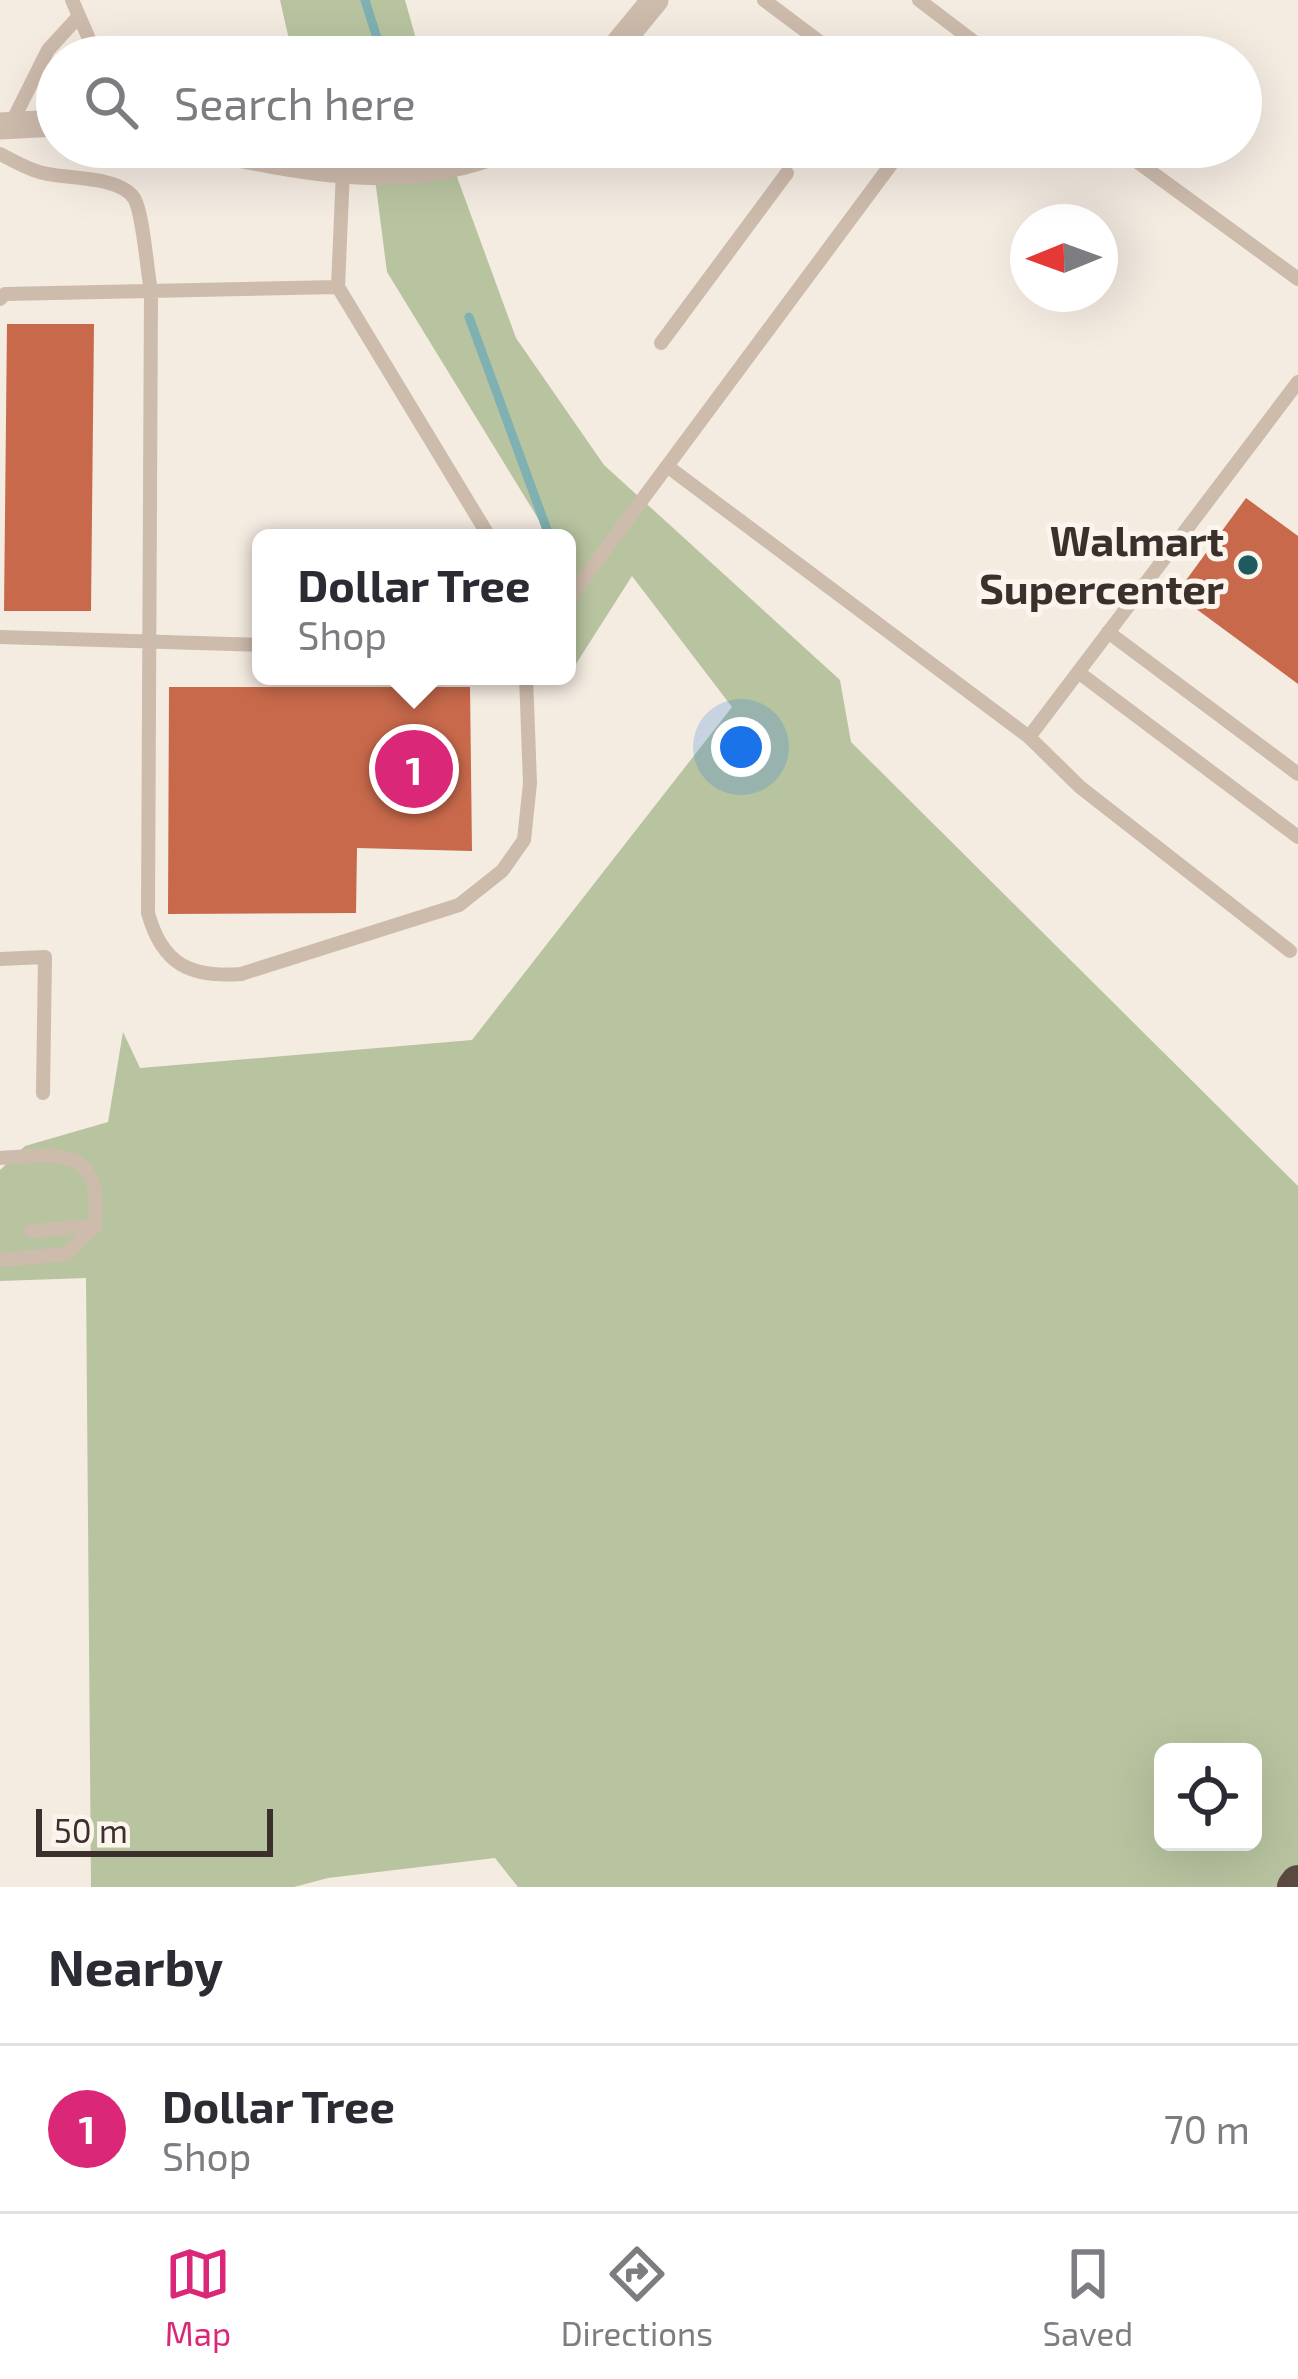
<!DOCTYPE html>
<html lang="en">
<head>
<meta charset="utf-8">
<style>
	:root { --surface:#fff; --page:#f2f2f3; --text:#2b2b33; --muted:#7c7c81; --line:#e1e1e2; --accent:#db2777 }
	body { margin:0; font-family:"Exo 2",sans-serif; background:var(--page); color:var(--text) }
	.controls { position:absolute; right:36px; bottom:36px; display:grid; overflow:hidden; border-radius:18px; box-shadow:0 12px 48px #0002 }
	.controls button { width:108px; height:108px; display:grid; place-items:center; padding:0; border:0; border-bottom:3px solid var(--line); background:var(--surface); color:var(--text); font:60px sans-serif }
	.compass { position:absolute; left:1010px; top:204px; width:108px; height:108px; border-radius:50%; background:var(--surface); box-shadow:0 12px 48px #0002; rotate:269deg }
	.scale { position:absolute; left:36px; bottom:30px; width:237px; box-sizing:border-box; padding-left:12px; border:6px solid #3b302b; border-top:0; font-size:33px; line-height:42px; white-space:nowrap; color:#3b302b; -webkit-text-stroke:9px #fbf5ee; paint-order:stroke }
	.you { position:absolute; left:741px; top:747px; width:42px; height:42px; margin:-30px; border:9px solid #fff; border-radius:50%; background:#1a73e8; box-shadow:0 0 0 18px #1a73e833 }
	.badge { display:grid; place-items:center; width:78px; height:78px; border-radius:50%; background:var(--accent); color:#fff; font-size:39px; font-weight:700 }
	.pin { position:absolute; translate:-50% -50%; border:6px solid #fff; box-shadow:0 3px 12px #0006 }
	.popup { position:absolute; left:252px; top:529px; width:324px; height:156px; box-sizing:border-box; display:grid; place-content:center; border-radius:18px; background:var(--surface); filter:drop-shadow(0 3px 9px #0005); font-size:39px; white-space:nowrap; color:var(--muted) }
	.popup b { font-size:45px; color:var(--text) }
	.popup::after { content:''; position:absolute; left:50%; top:100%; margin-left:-24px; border:24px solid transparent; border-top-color:var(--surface) }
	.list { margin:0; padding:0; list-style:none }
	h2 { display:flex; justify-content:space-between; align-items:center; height:156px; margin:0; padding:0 48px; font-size:51px }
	h2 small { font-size:39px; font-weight:400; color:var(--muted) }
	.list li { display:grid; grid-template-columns:78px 1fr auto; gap:36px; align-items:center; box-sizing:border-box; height:168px; padding:0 48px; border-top:3px solid var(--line) }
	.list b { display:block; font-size:45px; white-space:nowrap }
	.list p { margin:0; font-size:39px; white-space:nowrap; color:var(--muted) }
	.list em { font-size:39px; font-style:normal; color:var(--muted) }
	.icon { flex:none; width:66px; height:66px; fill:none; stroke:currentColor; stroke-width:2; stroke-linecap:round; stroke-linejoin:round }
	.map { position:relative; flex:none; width:1298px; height:1887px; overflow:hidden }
	.search { position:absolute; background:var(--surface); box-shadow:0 12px 48px #0002; left:36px; right:36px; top:36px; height:132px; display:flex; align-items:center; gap:30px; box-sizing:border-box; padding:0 42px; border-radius:66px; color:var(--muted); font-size:45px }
	.sheet { height:324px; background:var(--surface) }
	nav { display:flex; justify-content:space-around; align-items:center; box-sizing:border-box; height:168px; border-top:3px solid var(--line); background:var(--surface); font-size:33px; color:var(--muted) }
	nav a { display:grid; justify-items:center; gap:6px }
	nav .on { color:var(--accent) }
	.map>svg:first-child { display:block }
</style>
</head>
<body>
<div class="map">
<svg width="1298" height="1887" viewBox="0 0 1298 1887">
	<rect width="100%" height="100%" fill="#f4ebe1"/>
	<path fill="#b8c4a0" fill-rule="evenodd" d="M280,0H405L421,57H293Z
		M313,147H446L516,338L604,465L840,680L851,742L1298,1186V1883L1295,1887H518L495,1858L328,1878L294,1887H91L86,1278L0,1281V1170L25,1146L108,1122L123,1032L140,1068L472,1040L732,707L632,576L574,667L567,631V538H550L387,272L374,171L319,170ZM1163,1752H1253V1842H1163Z"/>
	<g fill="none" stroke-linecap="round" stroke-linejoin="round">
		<path stroke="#7fb0b2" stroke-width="9" d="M365,0L383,57
			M469,317L550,538"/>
	</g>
	<path fill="#c8694b" d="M7,324H94L91,611H4Z
		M1246,498L1298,536V684L1176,594Z
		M169,687H470L472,851L357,848L356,913L168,914Z"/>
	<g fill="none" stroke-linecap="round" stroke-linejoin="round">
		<path stroke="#cdbbac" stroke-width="14" d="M72,0L97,57
			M764,0L840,57
			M919,0L994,57
			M11,124L48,50L79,16
			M1117,147L1298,279
			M0,154C14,161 29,170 43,173C67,179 119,176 134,198C143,212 147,271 151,291L148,913C162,964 190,978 241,974L459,905L502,871L524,840L530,783L526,676
			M343,170L338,287L490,538
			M0,299L5,294L338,287
			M661,343L787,173
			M667,466L1029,737L1080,787L1290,951
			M567,601L904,147
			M1108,632L1298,774
			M0,637L261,645
			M1078,672L1298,837
			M1029,737L1298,382
			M0,959L45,957L43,1093
			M0,1158C64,1153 102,1147 95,1226L66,1254L0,1260
			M31,1231L95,1226"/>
		<path stroke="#cdbbac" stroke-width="27" d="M608,57L655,0
			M0,126L57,123
			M203,147C308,168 404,190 506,147"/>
		<path stroke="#5c4a42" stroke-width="36" d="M1295,1887L1298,1883"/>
	</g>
	<circle fill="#1f5a5e" stroke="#fbf5ee" stroke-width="4.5" cx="1248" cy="565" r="12"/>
	<g text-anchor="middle" stroke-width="10" stroke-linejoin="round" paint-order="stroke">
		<g font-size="42" font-weight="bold" fill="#3b302b" stroke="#fbf5ee" text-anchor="end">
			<text x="1224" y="556">Walmart<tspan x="1224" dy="48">Supercenter</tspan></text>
		</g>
	</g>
</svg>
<div class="controls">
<button><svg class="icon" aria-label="locate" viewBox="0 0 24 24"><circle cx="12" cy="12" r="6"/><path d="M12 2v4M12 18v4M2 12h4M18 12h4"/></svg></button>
</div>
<svg class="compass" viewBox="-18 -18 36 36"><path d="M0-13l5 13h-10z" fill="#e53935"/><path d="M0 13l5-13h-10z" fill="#7c7c81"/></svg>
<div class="scale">50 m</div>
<div class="you"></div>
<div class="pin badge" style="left:414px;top:769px">1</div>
<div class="popup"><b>Dollar Tree</b>Shop</div>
<div class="search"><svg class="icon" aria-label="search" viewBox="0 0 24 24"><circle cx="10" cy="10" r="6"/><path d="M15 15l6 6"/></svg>Search here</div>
</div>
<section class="sheet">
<h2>Nearby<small></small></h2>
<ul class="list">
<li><span class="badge">1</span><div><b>Dollar Tree</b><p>Shop</p></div><em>70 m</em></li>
</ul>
</section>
<nav>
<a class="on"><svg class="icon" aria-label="map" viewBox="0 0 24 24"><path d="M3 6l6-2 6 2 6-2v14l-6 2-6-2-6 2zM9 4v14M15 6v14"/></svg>Map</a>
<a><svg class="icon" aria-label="directions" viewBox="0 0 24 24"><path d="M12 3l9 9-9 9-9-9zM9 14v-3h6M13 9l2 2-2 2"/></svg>Directions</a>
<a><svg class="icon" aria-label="saved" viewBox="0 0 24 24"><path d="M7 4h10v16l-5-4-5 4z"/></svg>Saved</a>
</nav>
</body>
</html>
